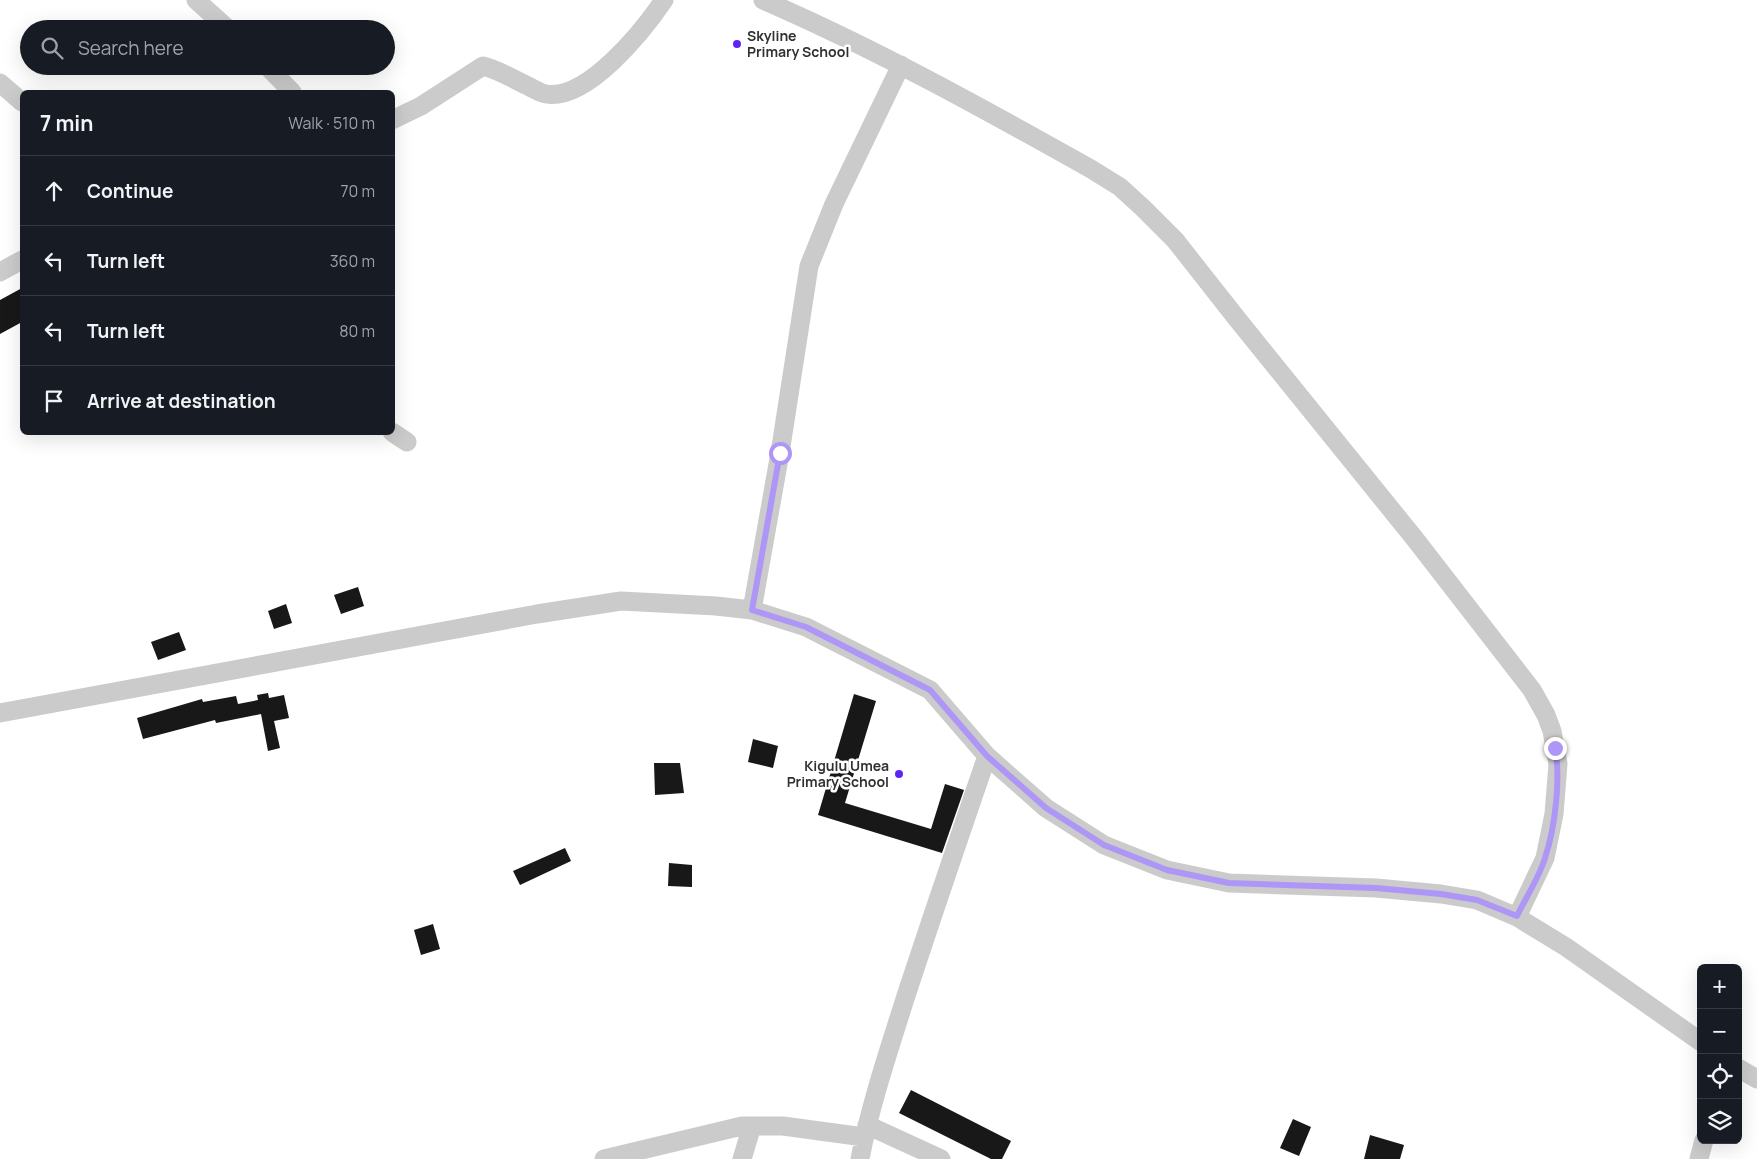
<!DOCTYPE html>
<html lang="en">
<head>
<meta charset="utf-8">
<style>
	:root { --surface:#171b24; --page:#20242c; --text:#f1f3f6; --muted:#9ea1a6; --line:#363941 }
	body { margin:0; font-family:Manrope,sans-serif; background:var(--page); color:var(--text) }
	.controls { position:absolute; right:15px; bottom:15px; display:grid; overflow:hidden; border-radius:8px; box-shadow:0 5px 20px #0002 }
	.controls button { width:45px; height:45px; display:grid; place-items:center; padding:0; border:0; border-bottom:1px solid var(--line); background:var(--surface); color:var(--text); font:25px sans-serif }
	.stop { position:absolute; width:15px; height:15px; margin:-11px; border:4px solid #ae96f6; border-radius:50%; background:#fff }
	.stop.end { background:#ae96f6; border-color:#fff; box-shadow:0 1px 5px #0008 }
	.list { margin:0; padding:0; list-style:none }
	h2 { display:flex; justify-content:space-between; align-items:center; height:65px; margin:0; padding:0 20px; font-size:21px }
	h2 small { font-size:16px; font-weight:400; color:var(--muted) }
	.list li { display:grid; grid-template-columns:32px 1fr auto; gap:15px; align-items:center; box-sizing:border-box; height:70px; padding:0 20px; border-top:1px solid var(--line) }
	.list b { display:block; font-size:19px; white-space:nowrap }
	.list em { font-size:16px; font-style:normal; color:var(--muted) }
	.icon { flex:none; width:28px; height:28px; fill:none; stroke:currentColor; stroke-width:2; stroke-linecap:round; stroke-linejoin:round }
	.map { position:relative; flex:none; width:1757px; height:1159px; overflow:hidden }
	.search { position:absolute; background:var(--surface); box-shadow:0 5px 20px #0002; left:20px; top:20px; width:375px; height:55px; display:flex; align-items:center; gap:12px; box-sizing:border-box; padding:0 18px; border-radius:28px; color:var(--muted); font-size:19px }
	.panel { position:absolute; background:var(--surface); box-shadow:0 5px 20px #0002; left:20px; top:90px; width:375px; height:345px; border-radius:8px }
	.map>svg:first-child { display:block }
</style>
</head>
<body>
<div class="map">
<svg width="1757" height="1159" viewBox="0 0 1757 1159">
	<rect width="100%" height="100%" fill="#fff"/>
	<path fill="#181818" d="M22,288V322L0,334V300Z
		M358,587L364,606L341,614L334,595Z
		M286,604L292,623L274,629L268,611Z
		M179,632L186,650L158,660L151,642Z
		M268,693L269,698L284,695L289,718L274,721L280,748L268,751L261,714L216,723L215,720L143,739L137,718L202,699L203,702L236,696L238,704L258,700L257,695Z
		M854,694L876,701L845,803L931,829L945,784L964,790L942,853L818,815Z
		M753,739L778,746L773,768L748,762Z
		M654,763H680L684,793L655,795Z
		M565,848L571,861L520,885L513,871Z
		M669,863L692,865V887L668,886Z
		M433,924L440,949L421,955L414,930Z
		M911,1090L1011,1141L1002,1159H991L899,1113Z
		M1293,1119L1311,1127L1299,1156L1280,1148Z
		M1370,1135L1404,1145L1400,1159H1364Z"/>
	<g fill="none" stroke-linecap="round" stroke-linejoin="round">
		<path stroke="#cbcbcb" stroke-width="19" d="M196,0L228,29
			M763,0C876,49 984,109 1091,169L1120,187L1143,208L1175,240L1238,320L1415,539L1532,690L1546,715L1552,731L1558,764L1554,814L1545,858L1517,917
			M267,66L292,92
			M0,83L22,102
			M392,120L421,106L483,66C499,70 513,79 528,86C534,89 540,93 546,94C587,101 643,31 664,0
			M0,272L22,260
			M392,432L407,442
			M752,610L780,453L809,266L834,204L901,65
			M0,713L537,614L621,601L716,606L752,610L806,627L930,690L987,756L1046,808L1104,845L1167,870L1229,883L1376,888L1441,894L1477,900L1517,917L1566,947L1701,1042
			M1738,1068L1757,1079
			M867,1125L941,1159
			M604,1159L742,1126H783L864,1137
			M742,1159L752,1126
			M860,1159C870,1106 888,1053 904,1002C931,919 959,838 987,756
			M1699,1159L1704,1140"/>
	</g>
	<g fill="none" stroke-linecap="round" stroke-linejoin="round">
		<path stroke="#ae96f6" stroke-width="6" d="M780,453L752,610L806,627L930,690L987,756L1046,808L1104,845L1167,870L1229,883L1376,888L1441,894L1477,900L1517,916C1526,897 1539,878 1545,858C1555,828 1561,778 1555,748"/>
	</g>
	<g fill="#5d25f5" stroke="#fff" stroke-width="2">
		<circle cx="737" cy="44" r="5"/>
		<circle cx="899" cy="774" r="5"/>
	</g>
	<g text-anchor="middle" stroke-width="5" stroke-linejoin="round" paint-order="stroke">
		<g font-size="14" font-weight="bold" fill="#313131" stroke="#fff" text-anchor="start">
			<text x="747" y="41">Skyline<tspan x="747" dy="16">Primary School</tspan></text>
			<text x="889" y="771" text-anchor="end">Kigulu Umea<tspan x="889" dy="16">Primary School</tspan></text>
		</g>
	</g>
</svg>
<div class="controls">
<button>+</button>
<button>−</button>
<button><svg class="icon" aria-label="locate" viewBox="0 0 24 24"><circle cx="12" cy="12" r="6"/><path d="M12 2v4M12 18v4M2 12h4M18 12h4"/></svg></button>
<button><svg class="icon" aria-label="layers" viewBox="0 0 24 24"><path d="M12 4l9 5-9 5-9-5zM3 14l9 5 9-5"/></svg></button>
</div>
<div class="stop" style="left:780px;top:453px"></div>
<div class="stop end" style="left:1555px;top:748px"></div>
<div class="search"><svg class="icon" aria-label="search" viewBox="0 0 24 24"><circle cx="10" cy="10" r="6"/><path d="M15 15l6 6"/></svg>Search here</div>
<section class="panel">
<h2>7 min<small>Walk · 510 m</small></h2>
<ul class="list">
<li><svg class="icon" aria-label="ahead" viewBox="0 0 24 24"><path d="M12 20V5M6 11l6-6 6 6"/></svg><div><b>Continue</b></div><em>70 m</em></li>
<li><svg class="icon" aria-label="left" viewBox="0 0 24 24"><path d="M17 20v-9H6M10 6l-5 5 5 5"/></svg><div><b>Turn left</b></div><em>360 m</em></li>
<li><svg class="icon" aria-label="left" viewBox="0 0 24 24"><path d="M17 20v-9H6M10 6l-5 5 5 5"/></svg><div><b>Turn left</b></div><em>80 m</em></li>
<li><svg class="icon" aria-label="arrive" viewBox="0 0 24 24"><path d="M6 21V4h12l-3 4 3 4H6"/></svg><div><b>Arrive at destination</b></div></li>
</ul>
</section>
</div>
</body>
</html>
